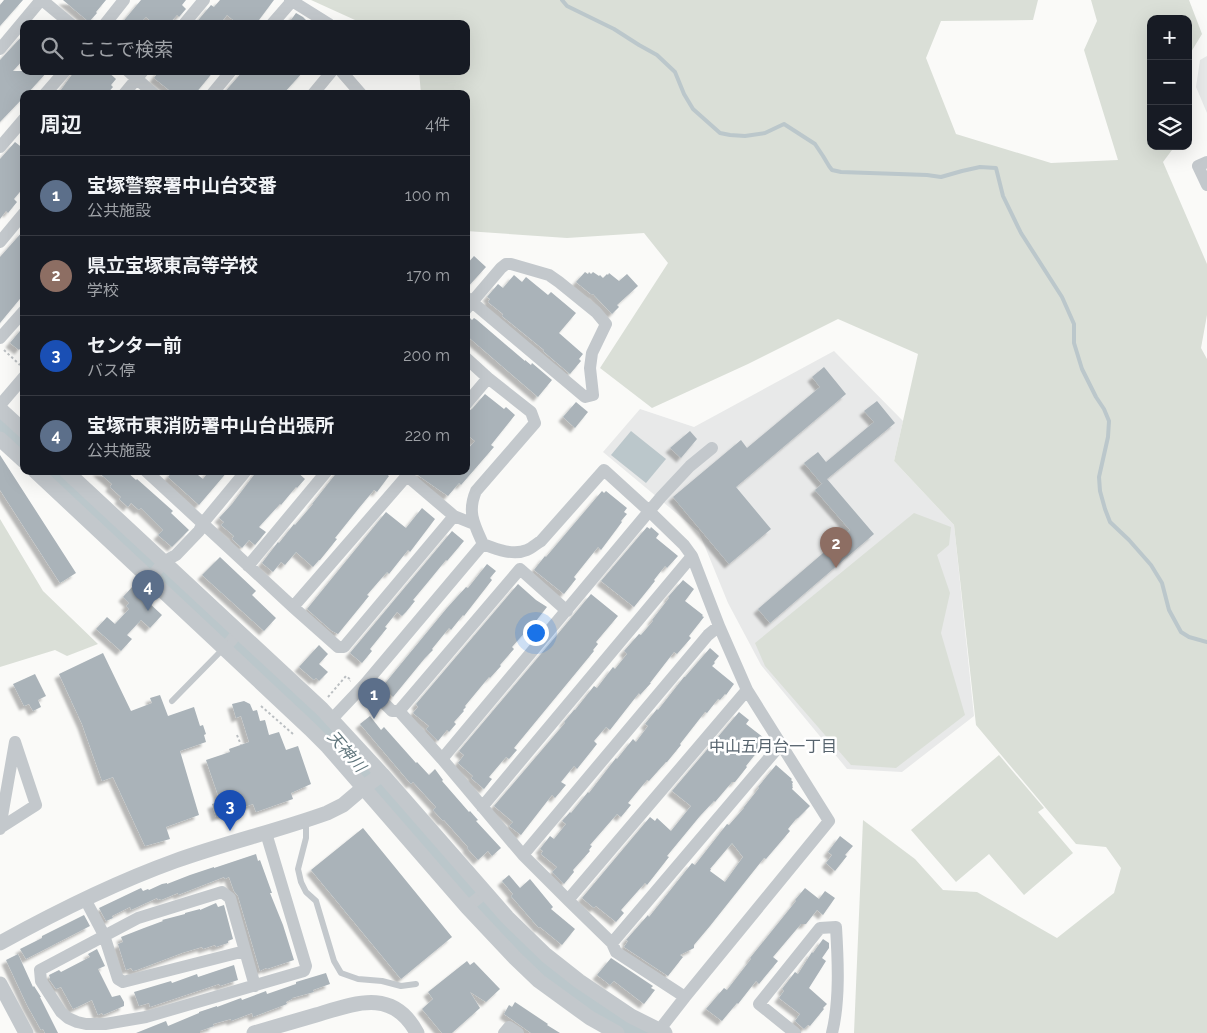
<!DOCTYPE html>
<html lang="ja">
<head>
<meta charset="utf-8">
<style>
	:root { --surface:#171b24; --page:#242831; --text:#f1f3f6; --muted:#9ea1a6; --line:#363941; --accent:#e4572e }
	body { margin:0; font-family:Raleway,"Noto Sans JP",sans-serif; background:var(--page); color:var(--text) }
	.controls { position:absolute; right:15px; top:15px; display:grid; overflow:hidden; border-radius:10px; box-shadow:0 5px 20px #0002 }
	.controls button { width:45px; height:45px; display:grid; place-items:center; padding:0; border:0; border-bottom:1px solid var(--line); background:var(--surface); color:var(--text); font:25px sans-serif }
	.you { position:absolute; left:535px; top:632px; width:18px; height:18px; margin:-12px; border:4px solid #fff; border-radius:50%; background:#1a73e8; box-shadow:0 0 0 8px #1a73e833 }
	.badge { display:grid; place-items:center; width:32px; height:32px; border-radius:50%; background:var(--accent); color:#fff; font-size:16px; font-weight:700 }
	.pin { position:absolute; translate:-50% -41px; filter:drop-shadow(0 1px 2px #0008) }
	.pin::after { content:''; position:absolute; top:26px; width:18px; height:15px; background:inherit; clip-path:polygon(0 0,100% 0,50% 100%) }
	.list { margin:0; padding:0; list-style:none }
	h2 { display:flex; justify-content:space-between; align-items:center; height:65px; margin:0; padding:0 20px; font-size:21px }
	h2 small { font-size:16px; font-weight:400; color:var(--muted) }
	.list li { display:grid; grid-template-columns:32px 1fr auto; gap:15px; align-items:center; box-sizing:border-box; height:80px; padding:0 20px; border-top:1px solid var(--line) }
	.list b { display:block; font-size:19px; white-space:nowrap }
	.list p { margin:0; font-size:16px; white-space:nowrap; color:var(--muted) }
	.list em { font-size:16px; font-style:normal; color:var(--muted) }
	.icon { flex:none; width:28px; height:28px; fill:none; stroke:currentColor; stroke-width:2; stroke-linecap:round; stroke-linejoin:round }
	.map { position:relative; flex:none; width:1207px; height:1033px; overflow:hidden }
	.search { position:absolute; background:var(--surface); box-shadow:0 5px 20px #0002; left:20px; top:20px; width:450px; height:55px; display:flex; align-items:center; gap:12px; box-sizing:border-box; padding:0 18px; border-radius:10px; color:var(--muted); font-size:19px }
	.panel { position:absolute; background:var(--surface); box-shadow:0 5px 20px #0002; left:20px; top:90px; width:450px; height:385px; border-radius:10px }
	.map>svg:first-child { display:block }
</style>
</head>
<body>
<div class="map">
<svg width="1207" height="1033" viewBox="0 0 1207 1033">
	<defs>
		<filter id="shadow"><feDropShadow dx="-4.5" dy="4.5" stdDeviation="1" flood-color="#0004"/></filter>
	</defs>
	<rect width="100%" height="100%" fill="#fafaf8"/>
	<path fill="#e8e9e9" d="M1207,56V113L1196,87L1200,60Z
		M834,351L903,421L894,461L954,525L974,716L902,772L847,769L761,665L728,603L699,532L603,452L640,409L694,427Z"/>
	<path fill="#dadfd7" d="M311,0H1038L1033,20L941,21L926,58L956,134L1051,163L1118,160L1084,50L1097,21L1091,0H1189L1202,34L1188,57V19H1151V146H1175L1163,162L1207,264V315L1201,348L1207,359V1033H854L863,820L915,859L943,890L977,892L1057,938L1114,893L1121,868L1106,847L1076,844L976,725L954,525L894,461L918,354L838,319L748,364L652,408L600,368L668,263L644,233L567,238L466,231V94H421L419,71H466V24H361L355,20Z
		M914,513L951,527L949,545L937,555L950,593L941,633L965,715L896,768L851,765L765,666L755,643Z
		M0,519L43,591L98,644L67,656L55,650L0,667Z
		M999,755L1044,808L1038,812L1073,853L1024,895L989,854L956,882L911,830Z"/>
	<path fill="#bbc7cb" d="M631,431L666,459L646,483L611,455Z"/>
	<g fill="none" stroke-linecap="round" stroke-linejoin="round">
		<path stroke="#bbc7cb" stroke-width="4" d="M562,0L567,6L614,29L639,45L657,55L675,72L684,94L693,109L720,133L730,135L745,136L765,133L784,124L815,144L823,156L829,166L832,170L841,172L927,175L941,177L962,171L980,167L996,168L1003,196L1021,233L1062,297L1074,324V343L1082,369L1096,397L1104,409L1109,421L1108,437L1099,477L1100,491L1105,509L1110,522L1129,540L1151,565L1162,583L1169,610L1181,632L1189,637L1207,642"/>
		<path stroke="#bbc7cb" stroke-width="21" d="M0,425L24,446
			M51,471L319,719L492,918L519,946L574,993L639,1033"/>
	</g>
	<path fill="#aab3b9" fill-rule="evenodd" filter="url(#shadow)" d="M4,0H23L0,26V5Z
		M63,0H106L96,12L97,13L89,22Z
		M141,0H186L182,5L186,9L179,17L177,15L169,24H154L146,17L139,24H121Z
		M220,0H274L256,24H238L227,15L220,24H195L211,5L214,7Z
		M296,13L303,17L310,24H288Z
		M24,34V59L13,71H48L27,94H24V97L0,122V60Z
		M74,71H107L116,79L111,85L113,87L107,94H58L71,76Z
		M159,71H214L195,94H174L154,78Z
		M243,71H304L283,94H223Z
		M15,142L24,149V187L14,199L17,202L8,213L6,211L0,219V159Z
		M24,230V294L0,323V257Z
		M474,256L486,267L466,289V265Z
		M585,272L588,274L589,272L591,274L593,272L599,276L600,275L603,278L607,274L608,275L609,273L619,281L627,274L638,286L617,305L619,307L612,314L593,294L592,295L576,282Z
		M514,275L522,282L526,277L548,295L551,292L576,313L559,333L583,354L579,359L581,361L570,374L543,351L544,350L502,316L503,314L488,302L490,299L487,297L498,284L503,288Z
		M466,317H469L472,320L474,318L477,320L525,361V360L531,365L532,363L552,380L538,397L466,335Z
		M24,326V344L19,350L10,343Z
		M824,367L846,394L736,487L771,529L729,564L673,497L741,440L747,448L820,387L812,377Z
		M485,394L504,409L506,407L515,415L491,445L494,447L461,485L459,483L448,496L419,476L418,475L419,471H466V451L475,441L466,434V412L472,409Z
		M877,401L895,423L827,479L874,534L770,623L758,609L850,530L815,490L824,482L822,484L804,463L818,452L826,462L874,422L864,411Z
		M576,402L588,412L575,428L563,417Z
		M690,431L697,439L681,458L670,448Z
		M0,455L76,573L60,583L0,490Z
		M97,471H120L125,475L127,472L136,480L137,479L173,511L171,513L189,530L172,547L158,535L163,530L141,508L139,510L131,503L128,507L119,499L121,497L110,487L112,484Z
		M173,471H193L203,479L209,471H228L199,505L168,477Z
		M257,471H296L305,479L297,488L296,487L281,505L280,504L259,527L266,532L255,545L249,540L242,548L232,539L234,536L221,525L224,522L219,518L232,504Z
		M338,471H383L389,476L377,492L374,490L359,508L335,538L337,539L320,560H319L313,567L296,552L285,565L281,562L273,572L262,563L278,542L279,543L294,524L295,525L313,504H312Z
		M602,491L604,493L606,491L627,508L624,512L627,514L621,521L622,522L601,550L598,547L574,577L576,579L564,594L534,570L545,556L546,557Z
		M422,508L435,519L432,523L410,552L408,550L389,574L387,572L367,595L369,596L338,634L332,631L307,609L386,512L406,528Z
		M647,527L650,529L651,527L659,534L656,538L678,556L667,568L665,566L654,580L655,581L634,607L601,581Z
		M452,531L464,541L447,561L446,560L428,582L413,600L415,601L406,612L402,616L397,612L385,627L387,628L370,649L372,651L362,663L350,653Z
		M220,557L256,591L252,595L276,618L264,631L202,575Z
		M487,564L496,571L490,578L492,580L464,616L463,615L451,630L449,628L432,649L433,650L425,658L393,697L382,687L447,608L466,587L468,588Z
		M683,580L694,589L685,601L703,615L702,616L704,617L689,636L691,638L677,654L674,652L650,683H651L640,695L639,693L610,730L606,727L594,741L597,744L577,769L574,766L561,782L566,785L555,798L552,795L521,835L509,826L513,822L494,806L565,723L564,722L574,710H575L594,686L597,688L613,667L615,669L627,654L624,651L639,634L641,635L653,621L652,620L669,598L668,597Z
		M518,584L536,600L547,607L528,631L527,630L512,647L514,649L500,665L501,666L490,678L489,677L465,706L466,707L463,710L464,711L454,722L456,724L449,732L447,730L438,741L426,729L429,726L413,713L418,707L416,704Z
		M132,587L162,615L150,628L141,620L127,635L132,639L121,651L96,629L107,617L115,624L129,609L126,606L129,603L123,597Z
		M591,594L618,616L596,642L598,644L593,650L594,651L514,748L517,750L509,759L506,757L489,777L492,779L484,789L471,778L473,776L458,763L464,755L459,751L557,635Z
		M319,645L328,654L319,664L328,672L319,681L316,678L314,680L299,667Z
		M710,648L719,656L714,662L715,663L712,666L734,684L726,695L725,694L720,700L718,699L707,713L705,712L680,744L681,745L667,762H666L649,781L647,780L628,803L631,805L621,817L617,814L590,845L592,846L589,850L590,851L573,870L574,872L564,884L552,872L557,867L541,854L543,851L540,849L550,836L554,839L566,824L562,821L570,812L571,813L588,792L589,793L616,758L617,759L633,739L636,742L648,726L645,724L657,709L658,710L684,677H685Z
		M103,653L131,711L152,703L150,698L160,695L168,716L194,707L200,726L203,725L206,734L204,735L206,742L180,751L199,815L166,827L170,839L145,846L113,777L102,781L82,724L59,674Z
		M35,674L46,696L38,700L41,707L33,711L29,704L24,706L13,684Z
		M244,701L250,704L253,711L257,710L260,721L265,720L269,735L279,732L286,750L298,746L311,784L291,793L293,799L256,812L253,804L216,817L212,804L220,801L206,760L230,752L229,749L249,742L241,716L236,718L232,704Z
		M739,712L749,720L746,724L764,738L759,744L762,746L746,766L747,767L735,782H732L715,802L714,801L700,816L667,856L669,857L647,885L645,883L621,910L624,913L616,922L596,906L594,908L582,898L650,817L655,821L657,818L671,831L691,806L672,791Z
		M370,716L381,730L384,727L416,763L417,762L429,775L435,769L443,780L442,781L469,812L470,811L478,820L476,821L501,848L492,856L488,851L478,860L467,848L468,847L444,820L443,821L433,810L436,807L413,782L411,784L360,724Z
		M776,765L792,779L791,780L793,782L792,784L793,785L792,786L793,787L792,789L810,806L798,818L796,819L788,829L790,831L766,859L764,858L710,926L694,945V948L680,955L683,957L668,976L624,947L628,941L626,940L648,915L649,917L692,863L695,865L727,824L729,825L744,808V807L759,788L758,787ZM732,843L743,857L725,882L710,871L711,869H710Z
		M363,828L452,937L401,979L311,870Z
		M840,836L853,846L845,855L847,856L835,871L826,863L832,855L828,852Z
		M256,854L258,861L260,860L272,893H270L283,925L294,960L267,969L266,968L260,971L238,896L234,891L229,877L225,879L224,877L178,895V893L161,900L160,899L158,900L157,898L131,910L130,907L112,916L113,918L106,921L99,908L141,888L143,891L148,889L149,890L162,884L167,883V884L190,875L214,867V868Z
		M509,875L520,888L530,879L553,907L551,909L575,929L562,945L540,927L539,928L511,896L513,894L502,881Z
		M805,888L819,899L825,891L835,898L823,915L817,910L806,924H801L773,957L778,961L759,984L756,981L738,1004L737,1003L722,1021L706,1009L724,988L727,990L751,959L750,958L796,901L795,900Z
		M216,903L218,907L224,905L233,939L228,941V943L216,947L215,945L203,949L202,947L182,953L137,970L133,971L131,968L126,970L118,944L123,942L121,937L144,928L163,921L162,920L185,914V913L200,909V910Z
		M84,915L90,926L26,959L20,949L42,938V936Z
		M823,939L829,943V948L822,958L826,961L809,988L827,1004L823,1008L824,1009L810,1026L808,1025L804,1029L795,1021L800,1014L779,998L784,991L782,989L795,972L798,974L812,952L813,953Z
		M97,949L105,966L98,969L112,997L120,995L124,1002V1006L103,1015L102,1013L98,1015L92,1000L73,1009L61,987L56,989L49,979L50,978L49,975L59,970L61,972L90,957L88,954Z
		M18,954L33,987L34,986L41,997H40L58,1033H45L43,1029L41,1030L27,1005L6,960Z
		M611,958L653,986L651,988L655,990L644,1004L614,981L610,985L597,975Z
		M467,961L470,965L474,962L500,989L486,1002L470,992L480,1008L452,1033H442L422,1009L433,999L428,992Z
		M234,965L238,980L220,986L219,984L150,1007L149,1003L139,1006L134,992L171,981L172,983L197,974L198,977Z
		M326,973L330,984L313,990L314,992L292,998V999L286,1002L287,1004L253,1017L252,1013L231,1021V1019L213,1024L214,1026L200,1031V1033H136L166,1021L168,1026L199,1013V1012L217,1006V1007L241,998L242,1000L266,991L267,994L296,984V982Z
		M515,1002L548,1024L547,1025L560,1033H531L504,1014L509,1005L512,1007Z"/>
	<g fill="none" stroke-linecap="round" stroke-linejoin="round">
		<path stroke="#bbbfc2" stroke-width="2" stroke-dasharray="2.5 2.5" stroke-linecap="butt" d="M4,350L20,365
			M328,697L346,676L351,680L350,681
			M261,706L293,734L294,733
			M237,735L241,745"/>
		<path stroke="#c3c8cc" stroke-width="6" d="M172,701L224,648
			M306,821V838L298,869L301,882L306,892L316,901L334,961L341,973L358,979L382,981L401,986L416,984"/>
		<path stroke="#c3c8cc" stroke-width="12" d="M42,0L71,24
			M292,1L329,24
			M105,24L124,0
			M184,24L204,0
			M272,24L292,1L290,0
			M0,49L41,0
			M128,71L154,94
			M341,71L361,94
			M45,94L65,71
			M124,94L143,71
			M212,94L231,71
			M313,94L332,71
			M0,147L24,119
			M1207,162L1198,166L1207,185
			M0,242L24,213
			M466,297L472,302L585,397L593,395L590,368L592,353L606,324L596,312L559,282L549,275L511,264H506L501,268L466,309
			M0,338L24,311
			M466,404L488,378
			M0,405L24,377
			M146,471L293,607L338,647H344L454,516
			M407,476L454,516L474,524
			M483,544C496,549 513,556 527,550C532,548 536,544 541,541L604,470L649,511L684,545L692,556L719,626L747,690L829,821L685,997L657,1033
			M248,566L327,471
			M149,579L165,561L176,555L199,531L203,523L246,471
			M293,607L411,471
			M225,648L239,631
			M365,684L392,711H399L442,759L523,855L568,900L612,943L616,952L685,997
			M399,711L520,569L567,611
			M332,719L365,684L483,544C474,524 467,512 476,491L535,423L531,412L488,378L466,358
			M442,759L661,497L690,466L712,448
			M482,807L692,556
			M0,829V828L15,742L36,805L0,828
			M523,855L708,635L719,626
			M85,899L104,935L118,979L123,982L245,951
			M568,900L747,690
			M467,907L486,892
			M612,943L781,744
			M255,986L230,898L222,892L138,918L40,970L41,981L61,1012L68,1018L77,1022L86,1024H105L146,1017L304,971L306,966L266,833
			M504,1033L509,1027L518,1033
			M795,1033L759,1004L820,928L836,927C838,960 840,1001 832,1033"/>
		<path stroke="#c3c8cc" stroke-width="15" d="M0,409L24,431
			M0,439L24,461
			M35,471L310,729L328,747L467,907L515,958L539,981L590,1018L617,1033
			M66,471L322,709L382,774L507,917L546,955L579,981L631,1016L665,1033
			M0,943C56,912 114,883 175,861C225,843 277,831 327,813L343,805L363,788L382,774
			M0,984L26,1033
			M254,1033C275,1027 295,1021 316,1015C356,1003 393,988 417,1033"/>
	</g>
	<g text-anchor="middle" stroke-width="5" stroke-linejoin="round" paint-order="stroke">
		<g font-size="16" fill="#57646e" stroke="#fff">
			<text x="773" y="752">中山五月台一丁目</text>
		</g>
		<g font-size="16" font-style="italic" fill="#60757c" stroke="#fff">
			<text transform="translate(347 751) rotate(49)" y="6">天神川</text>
		</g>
	</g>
</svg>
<div class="controls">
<button>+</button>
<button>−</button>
<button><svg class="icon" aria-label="layers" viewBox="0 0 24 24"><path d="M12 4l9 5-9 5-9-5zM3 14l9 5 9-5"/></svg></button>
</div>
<div class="you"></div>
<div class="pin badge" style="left:374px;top:719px;background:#5c6f8a">1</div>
<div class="pin badge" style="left:836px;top:568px;background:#8d6e63">2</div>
<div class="pin badge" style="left:230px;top:831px;background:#1a4fb4">3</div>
<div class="pin badge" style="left:148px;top:611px;background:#5c6f8a">4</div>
<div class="search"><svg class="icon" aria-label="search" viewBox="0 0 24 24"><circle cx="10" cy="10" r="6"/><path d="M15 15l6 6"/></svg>ここで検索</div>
<section class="panel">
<h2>周辺<small>4件</small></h2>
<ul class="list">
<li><span class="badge" style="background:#5c6f8a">1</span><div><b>宝塚警察署中山台交番</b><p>公共施設</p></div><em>100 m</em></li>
<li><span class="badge" style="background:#8d6e63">2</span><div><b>県立宝塚東高等学校</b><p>学校</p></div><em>170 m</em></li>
<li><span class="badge" style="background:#1a4fb4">3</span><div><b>センター前</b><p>バス停</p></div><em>200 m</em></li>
<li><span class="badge" style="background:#5c6f8a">4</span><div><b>宝塚市東消防署中山台出張所</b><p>公共施設</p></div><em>220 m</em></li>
</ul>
</section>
</div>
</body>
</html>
